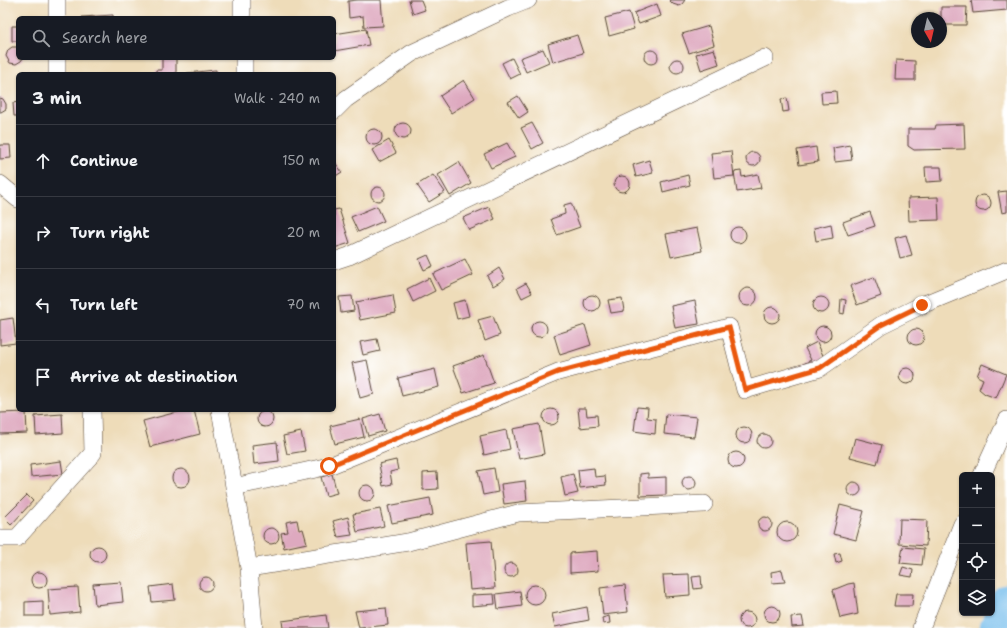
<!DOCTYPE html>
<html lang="en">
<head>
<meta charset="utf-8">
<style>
	:root { --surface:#171b24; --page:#20242c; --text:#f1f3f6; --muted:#9ea1a6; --line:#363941 }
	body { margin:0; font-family:"Shantell Sans",sans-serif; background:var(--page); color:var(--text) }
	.controls { position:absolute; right:12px; bottom:12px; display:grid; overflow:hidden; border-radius:6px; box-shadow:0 1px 3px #0004 }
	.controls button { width:36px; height:36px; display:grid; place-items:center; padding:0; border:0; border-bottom:1px solid var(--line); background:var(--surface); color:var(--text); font:20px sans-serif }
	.compass { position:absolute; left:911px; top:12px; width:36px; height:36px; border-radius:50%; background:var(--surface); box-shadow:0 1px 3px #0004; rotate:172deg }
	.stop { position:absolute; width:12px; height:12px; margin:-9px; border:3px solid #ea580c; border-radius:50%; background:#fff }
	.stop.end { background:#ea580c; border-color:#fff; box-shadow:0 1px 4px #0008 }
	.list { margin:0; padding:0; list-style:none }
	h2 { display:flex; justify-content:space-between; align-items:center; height:52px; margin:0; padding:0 16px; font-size:17px }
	h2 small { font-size:13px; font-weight:400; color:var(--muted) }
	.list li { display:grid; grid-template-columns:26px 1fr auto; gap:12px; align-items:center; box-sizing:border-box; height:72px; padding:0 16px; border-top:1px solid var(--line) }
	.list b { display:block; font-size:15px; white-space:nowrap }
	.list em { font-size:13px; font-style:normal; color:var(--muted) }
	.icon { flex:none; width:22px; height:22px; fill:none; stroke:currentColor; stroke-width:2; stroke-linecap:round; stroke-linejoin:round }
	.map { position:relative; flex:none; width:1007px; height:628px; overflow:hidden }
	.search { position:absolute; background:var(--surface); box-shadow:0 1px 3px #0004; left:16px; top:16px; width:320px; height:44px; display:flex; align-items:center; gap:10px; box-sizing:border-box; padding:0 14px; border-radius:6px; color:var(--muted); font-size:15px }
	.panel { position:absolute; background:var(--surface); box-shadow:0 1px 3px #0004; left:16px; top:72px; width:320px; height:340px; border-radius:6px }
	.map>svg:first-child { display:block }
</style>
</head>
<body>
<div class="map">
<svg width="1007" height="628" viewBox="0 0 1007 628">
	<rect width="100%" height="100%" fill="#fff"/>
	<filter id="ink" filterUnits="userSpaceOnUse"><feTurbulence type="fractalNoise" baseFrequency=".025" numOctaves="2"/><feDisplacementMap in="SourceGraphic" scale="8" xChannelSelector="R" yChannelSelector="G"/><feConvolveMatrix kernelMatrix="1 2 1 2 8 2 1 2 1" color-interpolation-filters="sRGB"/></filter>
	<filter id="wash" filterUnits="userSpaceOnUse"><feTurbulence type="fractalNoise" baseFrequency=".012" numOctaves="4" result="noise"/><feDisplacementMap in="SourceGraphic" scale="16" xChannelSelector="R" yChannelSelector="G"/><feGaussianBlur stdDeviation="0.9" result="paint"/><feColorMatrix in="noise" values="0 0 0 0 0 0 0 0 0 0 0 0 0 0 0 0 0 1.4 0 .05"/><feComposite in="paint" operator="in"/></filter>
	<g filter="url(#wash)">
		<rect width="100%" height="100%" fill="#eedcb9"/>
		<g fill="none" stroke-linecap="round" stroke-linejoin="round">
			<path stroke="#74bdec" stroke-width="35" d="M997,628L1007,602"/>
		</g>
		<g id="blocks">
			<path fill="#dea9bf" d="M358,0H381L383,26L364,27L363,16L349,18L348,1Z
				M409,0H421L425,10L413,14Z
				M669,0H685L682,4L679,6L673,4Z
				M971,0H1007V10L973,13Z
				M657,4L661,16L639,24L634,13Z
				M941,7H967L966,25H941Z
				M629,12L634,29L609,36L605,18Z
				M113,15V18H82V17Z
				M12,26H18V41H12Z
				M709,26L714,45L689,53L682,34Z
				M366,29L369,45L334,51V34Z
				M577,35L583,53L553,62L548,44Z
				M12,47H18V58H23L21,61L16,64L10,63L6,56L8,50Z
				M543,49L549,62L526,72L520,58Z
				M714,49L719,64L701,70L696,54Z
				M644 57a7 7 0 1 1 14 0a7 7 0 1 1-14 0Z
				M162,58H176V74H156V70H162Z
				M512,58L520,74L510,79L502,63Z
				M670 66a7 7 0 1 1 14 0a7 7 0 1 1-14 0Z
				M896,60L915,61V80H895Z
				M216,70V74H187V73Z
				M464,80L475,98L451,113L440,96Z
				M836,91L837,103L822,104L821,92Z
				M518,96L528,112L519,118L508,102Z
				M0,98L3,99L6,104V109L1,112H0Z
				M787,98L789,111L783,112L781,99Z
				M18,102V116H14L13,103Z
				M395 131a8 8 0 1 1 16 0a8 8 0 1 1-16 0Z
				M532,123L543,143L532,149L521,128Z
				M964,124L965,149L914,150L908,146V129H935L936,125Z
				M366 137a8 8 0 1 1 16 0a8 8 0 1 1-16 0Z
				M389,140L396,153L379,162L372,150Z
				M507,143L515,157L491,168L484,154Z
				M0,145H10L11,158L0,159Z
				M850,145L852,160L835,162L833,148Z
				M816,147L818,162L799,165L797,150Z
				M731,151L734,176L714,178L711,153Z
				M746 159a7 7 0 1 1 14 0a7 7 0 1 1-14 0Z
				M649,160L653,173L636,177L633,165Z
				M334,161L342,172L334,177Z
				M459,162L471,183L450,196L438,175Z
				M925,167H941L942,181L926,182Z
				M741,171L742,177L758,174L761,188L737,192L734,172Z
				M433,175L445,192L429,202L417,185Z
				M688,175L690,185L663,192L661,182Z
				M614 184a8 8 0 1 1 16 0a8 8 0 1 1-16 0Z
				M371 194a7 7 0 1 1 14 0a7 7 0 1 1-14 0Z
				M1007,191V212L1002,213L998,192Z
				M975 203a8 8 0 1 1 16 0a8 8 0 1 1-16 0Z
				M938,197L939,220L909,221L908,198Z
				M571,203L580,227L557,235L551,219L565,214L564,205Z
				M377,206L384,221L358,232L351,217Z
				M489,207L495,219L469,230L463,218Z
				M339,209L350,243L334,248V210Z
				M870,212L875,226L848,235L843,222Z
				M831,224L833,238L816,241L814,228Z
				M730 235a8 8 0 1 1 16 0a8 8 0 1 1-16 0Z
				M697,228L702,251L671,257L666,234Z
				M906,235L912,255L900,258L895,238Z
				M428,255L433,266L424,270L419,259Z
				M465,259L473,275L441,290L433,274Z
				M499,268L505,279L493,286L487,276Z
				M874,277L881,296L857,305L850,286Z
				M429,278L435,291L413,302L407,289Z
				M526,283L532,293L522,298L517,288Z
				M739 297a9 9 0 1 1 18 0a9 9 0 1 1-18 0Z
				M584 303a8 8 0 1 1 16 0a8 8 0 1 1-16 0Z
				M393,295L396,313L360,320L356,302Z
				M352,296L354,311L341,313L339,297Z
				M813 305a8 8 0 1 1 16 0a8 8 0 1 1-16 0Z
				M622,298L624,311L611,313L608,300Z
				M841,299L846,300L844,314L840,313Z
				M465,300L469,316L457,319L453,303Z
				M695,301L699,324L675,328L671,306Z
				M764 315a8 8 0 1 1 16 0a8 8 0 1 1-16 0Z
				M493,316L500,335L485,341L478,320Z
				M13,318L16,343L0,345V320Z
				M531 329a8 8 0 1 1 16 0a8 8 0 1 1-16 0Z
				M585,325L591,345L560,355L554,335Z
				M815 334a8 8 0 1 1 16 0a8 8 0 1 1-16 0Z
				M908 337a8 8 0 1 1 16 0a8 8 0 1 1-16 0Z
				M377,339L380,351L363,355L360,342Z
				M817,342L825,360L791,370L811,360L805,348Z
				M484,355L494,383L463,393L453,366Z
				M367,360L374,394L360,398L352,363Z
				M982,364L1006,374L996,398L985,394L979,389L983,379L977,376Z
				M899 376a8 8 0 1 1 16 0a8 8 0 1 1-16 0Z
				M435,369L439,387L402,396L398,378Z
				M637,407L648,408L647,418L656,419L655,434L634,431Z
				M578,408H586L587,416L597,415L598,426L580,428Z
				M543 417a8 8 0 1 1 16 0a8 8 0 1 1-16 0Z
				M185,410H194L200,434L150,447L143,421Z
				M257 419a8 8 0 1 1 16 0a8 8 0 1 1-16 0Z
				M26,412L27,433L0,434V413Z
				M62,414L63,433L36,435L35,416Z
				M380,414L385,431L368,436L363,419Z
				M666,414L697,417L694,437L664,434Z
				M360,419L364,437L335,444L330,426Z
				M539,424L544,454L519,459L513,429Z
				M736 435a8 8 0 1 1 16 0a8 8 0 1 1-16 0Z
				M506,430L510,449L484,455L480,436Z
				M301,432L305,451L287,454L283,436Z
				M757 441a7 7 0 1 1 14 0a7 7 0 1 1-14 0Z
				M855,438L882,445L877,464L850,457Z
				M277,442L279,461L254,464L252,445Z
				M728 460a8 8 0 1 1 16 0a8 8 0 1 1-16 0Z
				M396,460L398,470L390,472L392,484L383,486L379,464Z
				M61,461L63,474L31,477L30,465Z
				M494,468L498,492L483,495L478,471Z
				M594,468L595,477L605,476L606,485L580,488L578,470Z
				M172 478a9 9 0 1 1 18 0a9 9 0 1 1-18 0Z
				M437,472L438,489L423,490V473Z
				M648,473V478L666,477V495L640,496V474Z
				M332,474L337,493L326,496L321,477Z
				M573,474L578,493L565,496L561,477Z
				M682 483a7 7 0 1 1 14 0a7 7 0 1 1-14 0Z
				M525,481L527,501L504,504L501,484Z
				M847 489a7 7 0 1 1 14 0a7 7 0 1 1-14 0Z
				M359 493a8 8 0 1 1 16 0a8 8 0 1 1-16 0Z
				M27,495L33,501L11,525L4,518Z
				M430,498L433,515L392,523L388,506Z
				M840,505L864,511L856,540L833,534Z
				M380,509L384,526L357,532L353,514Z
				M348,517L352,535L338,537L333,521Z
				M758 524a7 7 0 1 1 14 0a7 7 0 1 1-14 0Z
				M900,519L927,520L926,546L899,544Z
				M297,520L299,530L303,529L307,543L284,548L281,533L288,532L286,522Z
				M777 532a10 10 0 1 1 20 0a10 10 0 1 1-20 0Z
				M263 536a8 8 0 1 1 16 0a8 8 0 1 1-16 0Z
				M491,541L495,588L470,590L466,543Z
				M90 554a8 8 0 1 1 16 0a8 8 0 1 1-16 0Z
				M903,547L924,549L922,565L900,563Z
				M597,551L598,571L570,573V553Z
				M840,553L842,561L836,563L834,554Z
				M504 570a7 7 0 1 1 14 0a7 7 0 1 1-14 0Z
				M903,567L913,570L912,577L900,575Z
				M782,570L785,582L772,583L771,572Z
				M31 580a8 8 0 1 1 16 0a8 8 0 1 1-16 0Z
				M689,574L690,595L665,597L663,575Z
				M701,576L702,588L694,589L692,577Z
				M199 584a7 7 0 1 1 14 0a7 7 0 1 1-14 0Z
				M121,582L123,602L95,605L93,584Z
				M854,583L858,614L840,618L833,590L848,584Z
				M173,584L175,600L152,602L150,587Z
				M625,585L628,612L603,615L600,588Z
				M525 595a10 10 0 1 1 20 0a10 10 0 1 1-20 0Z
				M78,587L80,612L50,615L48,589Z
				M520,591L522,606L498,609L496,594Z
				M494,594L495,604L472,606V595Z
				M896,594H913L912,606H894Z
				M43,601V616H25V602Z
				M764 614a8 8 0 1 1 16 0a8 8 0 1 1-16 0Z
				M587,607L589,620L555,627L552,614Z
				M386,608L388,625L359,628L355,611Z
				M739 620a8 8 0 1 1 16 0a8 8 0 1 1-16 0Z
				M326,615L328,628H283L282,621Z
				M609,616L610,623L603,624L602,618Z
				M802,616L804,626L792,627L791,617Z"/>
		</g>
	</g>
	<g filter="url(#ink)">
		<use href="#blocks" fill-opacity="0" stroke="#564535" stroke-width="1"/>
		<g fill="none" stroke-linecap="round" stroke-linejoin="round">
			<g stroke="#564535" stroke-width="18">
				<path id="minor" d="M242,0V18
					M57,18V0
					M244,58V74
					M57,74V58
					M334,111L346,99L412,53L508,8L528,0
					M0,184L18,199
					M334,261L349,256L765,58
					M220,410L249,568L254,628
					M982,475L1007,420
					M234,487L329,466L558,372L729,327L745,390L820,368L881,325L922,305L1007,270
					M0,538H17L93,453L92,410
					M249,568L408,542L518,513L704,504
					M921,628L962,524"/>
			</g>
			<use href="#minor" stroke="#fff" stroke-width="17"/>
		</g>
	</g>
	<g fill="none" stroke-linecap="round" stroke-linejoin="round" filter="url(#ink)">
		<path stroke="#ea580c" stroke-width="5" d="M329,466L558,372L729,327L745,390L820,368L881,325L922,305"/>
	</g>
</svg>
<div class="controls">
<button>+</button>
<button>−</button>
<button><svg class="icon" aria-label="locate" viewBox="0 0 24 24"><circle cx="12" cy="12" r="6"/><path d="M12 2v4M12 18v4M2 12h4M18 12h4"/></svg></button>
<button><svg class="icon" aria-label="layers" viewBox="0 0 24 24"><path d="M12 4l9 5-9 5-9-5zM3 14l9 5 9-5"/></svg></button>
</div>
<svg class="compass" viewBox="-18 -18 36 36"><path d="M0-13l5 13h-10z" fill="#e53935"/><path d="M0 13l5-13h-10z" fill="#9ea1a6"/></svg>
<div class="stop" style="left:329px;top:466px"></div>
<div class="stop end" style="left:922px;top:305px"></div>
<div class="search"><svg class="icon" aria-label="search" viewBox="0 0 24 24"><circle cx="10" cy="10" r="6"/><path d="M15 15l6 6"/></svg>Search here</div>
<section class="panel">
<h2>3 min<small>Walk · 240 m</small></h2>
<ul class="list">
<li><svg class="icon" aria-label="ahead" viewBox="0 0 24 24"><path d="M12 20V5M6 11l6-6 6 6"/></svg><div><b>Continue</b></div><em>150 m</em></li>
<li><svg class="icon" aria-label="right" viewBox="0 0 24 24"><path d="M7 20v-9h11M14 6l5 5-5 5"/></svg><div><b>Turn right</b></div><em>20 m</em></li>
<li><svg class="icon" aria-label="left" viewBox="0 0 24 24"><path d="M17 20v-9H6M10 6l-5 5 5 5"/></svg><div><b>Turn left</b></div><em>70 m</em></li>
<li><svg class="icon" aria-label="arrive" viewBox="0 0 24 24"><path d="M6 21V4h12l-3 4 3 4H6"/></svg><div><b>Arrive at destination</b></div></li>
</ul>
</section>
</div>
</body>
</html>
